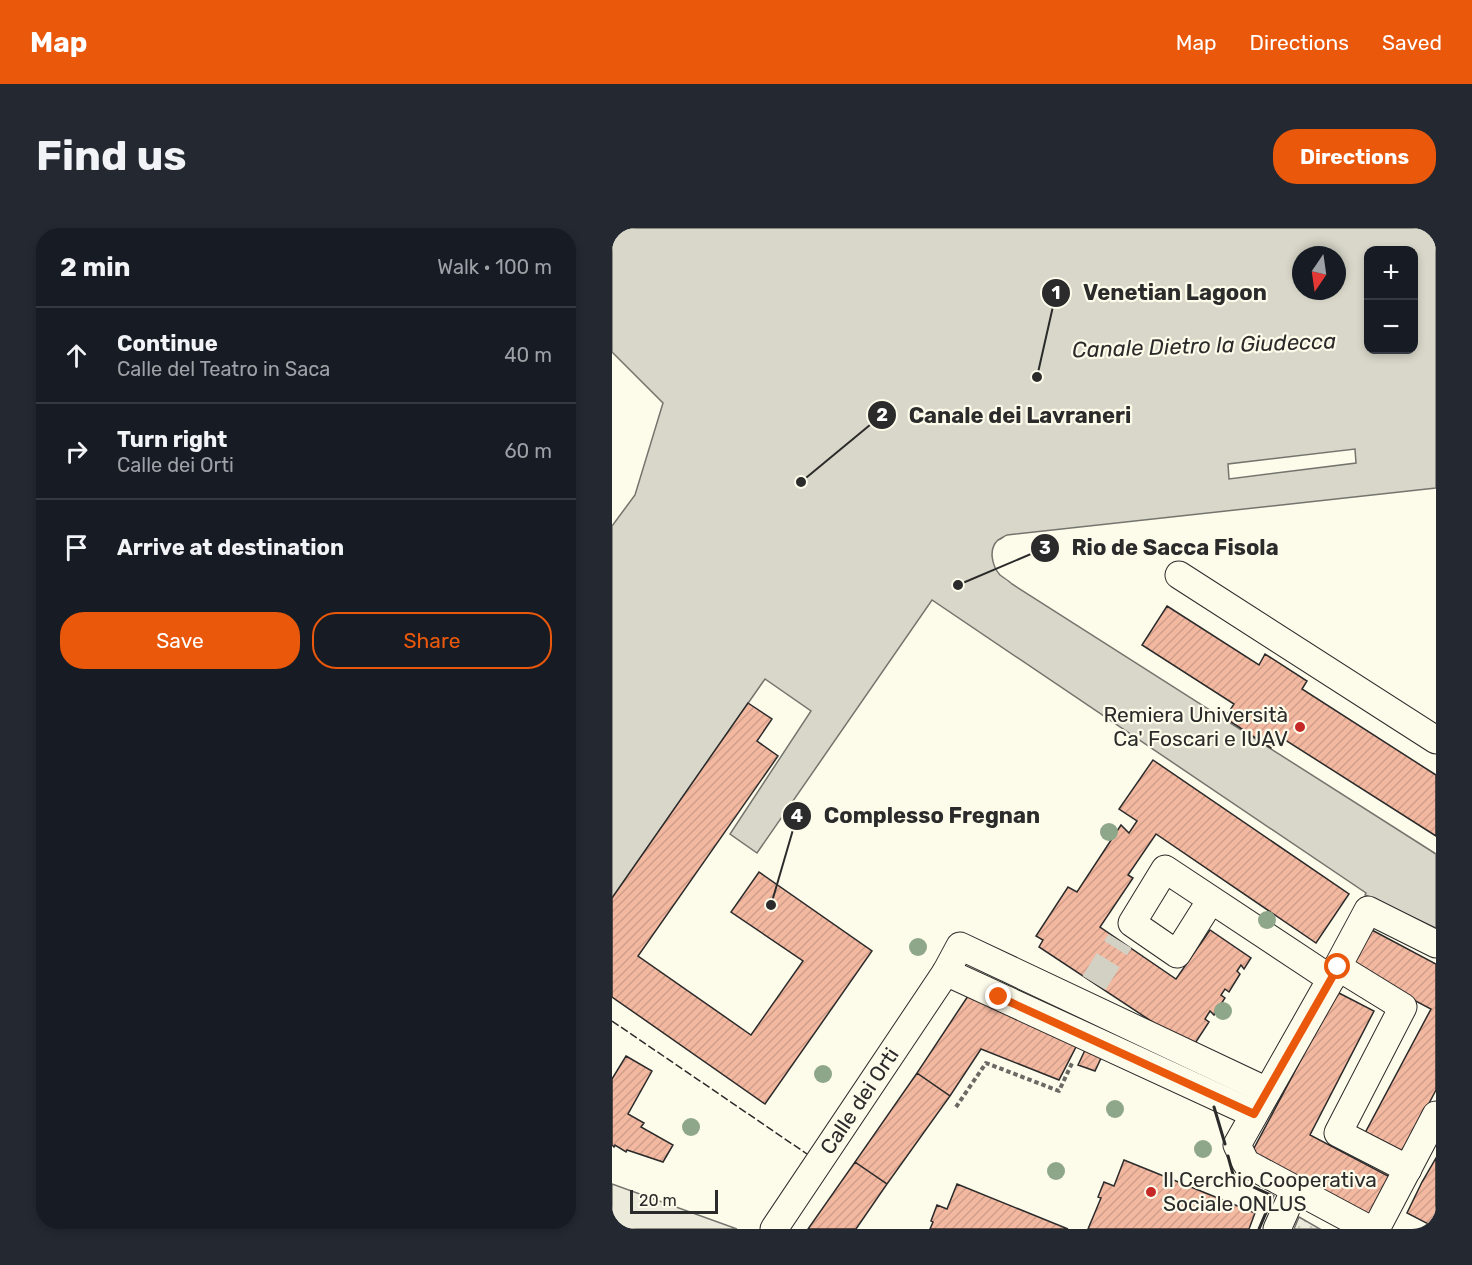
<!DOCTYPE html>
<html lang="en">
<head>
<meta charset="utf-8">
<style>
	:root { --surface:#171b24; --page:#242831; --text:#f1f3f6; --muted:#9ea1a6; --line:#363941; --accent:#ea580c }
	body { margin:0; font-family:Rubik,sans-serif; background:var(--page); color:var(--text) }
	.controls { position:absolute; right:18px; top:18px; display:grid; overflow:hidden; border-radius:12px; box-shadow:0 3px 9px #0003 }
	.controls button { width:54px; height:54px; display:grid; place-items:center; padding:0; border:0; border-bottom:2px solid var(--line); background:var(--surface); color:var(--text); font:30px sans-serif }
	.compass { position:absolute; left:680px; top:18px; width:54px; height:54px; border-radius:50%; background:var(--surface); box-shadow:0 3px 9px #0003; rotate:193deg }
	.scale { position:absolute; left:18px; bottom:15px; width:88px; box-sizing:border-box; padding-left:6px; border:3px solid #2b2b2b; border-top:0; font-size:16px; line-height:21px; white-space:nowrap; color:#2b2b2b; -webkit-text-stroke:4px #fdfbea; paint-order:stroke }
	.stop { position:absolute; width:18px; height:18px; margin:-14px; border:4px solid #ea580c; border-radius:50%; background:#fff }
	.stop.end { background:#ea580c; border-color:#fff; box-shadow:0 2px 6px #0008 }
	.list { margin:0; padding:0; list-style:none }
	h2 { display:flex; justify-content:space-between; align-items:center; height:78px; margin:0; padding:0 24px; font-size:26px }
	h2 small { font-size:20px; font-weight:400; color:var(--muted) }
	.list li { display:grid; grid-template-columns:39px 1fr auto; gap:18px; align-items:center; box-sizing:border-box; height:96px; padding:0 24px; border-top:2px solid var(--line) }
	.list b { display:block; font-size:22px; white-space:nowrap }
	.list p { margin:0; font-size:20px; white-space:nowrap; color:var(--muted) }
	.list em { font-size:20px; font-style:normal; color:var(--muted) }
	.actions { display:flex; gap:12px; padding:18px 24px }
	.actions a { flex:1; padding:14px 0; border:2px solid var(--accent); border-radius:24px; text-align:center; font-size:21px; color:var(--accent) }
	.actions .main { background:var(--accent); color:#fff }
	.icon { flex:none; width:33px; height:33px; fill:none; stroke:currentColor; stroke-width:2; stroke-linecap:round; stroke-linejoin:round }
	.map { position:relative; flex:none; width:824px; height:1001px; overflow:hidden; border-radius:24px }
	header { display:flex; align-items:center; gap:36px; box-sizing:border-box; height:84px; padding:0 30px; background:var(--accent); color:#fff }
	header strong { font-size:28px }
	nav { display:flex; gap:33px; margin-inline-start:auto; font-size:21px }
	.intro { display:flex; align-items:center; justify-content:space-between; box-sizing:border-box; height:144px; padding:0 36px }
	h1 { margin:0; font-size:42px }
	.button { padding:15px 27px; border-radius:24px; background:var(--accent); color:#fff; font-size:21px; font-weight:700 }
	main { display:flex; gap:36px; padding:0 36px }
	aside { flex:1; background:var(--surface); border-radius:24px; box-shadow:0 3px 9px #0003 }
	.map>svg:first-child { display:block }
</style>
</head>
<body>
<header>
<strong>Map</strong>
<nav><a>Map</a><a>Directions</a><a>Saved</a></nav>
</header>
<div class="intro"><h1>Find us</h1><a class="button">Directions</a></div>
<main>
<aside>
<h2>2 min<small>Walk · 100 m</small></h2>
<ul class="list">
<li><svg class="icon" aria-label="ahead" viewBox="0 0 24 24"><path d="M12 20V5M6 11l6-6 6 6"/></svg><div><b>Continue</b><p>Calle del Teatro in Saca</p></div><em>40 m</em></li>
<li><svg class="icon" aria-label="right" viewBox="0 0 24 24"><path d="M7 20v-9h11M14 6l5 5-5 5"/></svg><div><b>Turn right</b><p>Calle dei Orti</p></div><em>60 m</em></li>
<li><svg class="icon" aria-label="arrive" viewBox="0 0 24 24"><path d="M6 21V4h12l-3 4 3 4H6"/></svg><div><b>Arrive at destination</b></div></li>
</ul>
<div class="actions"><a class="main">Save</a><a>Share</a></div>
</aside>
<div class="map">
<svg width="824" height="1001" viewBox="0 0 824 1001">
	<defs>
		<pattern id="park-dots" width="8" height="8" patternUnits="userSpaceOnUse" patternTransform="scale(1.5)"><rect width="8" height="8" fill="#ecebdb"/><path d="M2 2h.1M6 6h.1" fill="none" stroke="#cbcabc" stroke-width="1.8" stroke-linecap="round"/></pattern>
		<pattern id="building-hatch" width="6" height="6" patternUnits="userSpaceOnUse" patternTransform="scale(1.5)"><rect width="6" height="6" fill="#f2b8a0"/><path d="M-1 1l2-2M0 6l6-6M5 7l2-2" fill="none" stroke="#d09e8a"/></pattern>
	</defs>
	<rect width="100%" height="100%" fill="#fdfbea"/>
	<path fill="url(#park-dots)" stroke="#74746e" stroke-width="1.5" d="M687,989L708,1001H682Z"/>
	<path fill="#eceadb" stroke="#74746e" stroke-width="1.5" d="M0,956L125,1001H0Z"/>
	<path fill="#d8d7c9" stroke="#74746e" stroke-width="1.5" fill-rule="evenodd" d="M0,0H824V260L395,307C394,307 387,312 386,312C376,321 380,338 388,347C392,350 397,353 400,356L824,626V700L753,667L754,665L320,372L145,625L118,606L199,483L153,451L0,670V298L23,267L51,175L0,124ZM756,22H802V122H756ZM689,27H725V63H689Z"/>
	<path fill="#fdfbea" stroke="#74746e" stroke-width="1.5" d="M743,221L744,235L617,251L616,236Z"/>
	<path fill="url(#building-hatch)" stroke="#2b2b2b" stroke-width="1.5" d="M555,378L647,437L653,426L695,453L690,461L824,547V608L667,508L659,520L613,490L622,476L530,417Z
		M136,475L160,491L145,513L166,528L26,728L139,807L191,733L119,684L147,644L260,723L153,876L0,769V670Z
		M541,532L737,666L704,715L544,606L516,647L521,650L488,699L564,751L598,702L639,730L632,741L629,737L625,743L628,746L617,764L613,761L609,767L613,770L602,787L598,783L593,791L597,794L580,820L427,719L431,712L424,708L456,659L465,664L509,597L517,605L525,593L507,581Z
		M758,701L824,736V862L791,925L753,905L819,781L739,739Z
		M725,764L762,783L698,907L778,949L758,987L640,924Z
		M358,765L467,813L447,852L369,821L338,868L305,845Z
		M474,820L490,828L483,843L466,837Z
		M14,828L40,843L16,886L32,895L29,899L61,917L51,934L15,922L14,924L3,917L2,919L0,917V851Z
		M305,845L338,868L275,956L243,934Z
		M824,930V1000L795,985L810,954Z
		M512,932L643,985L637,1001H476L489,970L486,969L492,954L502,958Z
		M243,934L275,956L244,1001H196Z
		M345,956L456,1001H318L321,994L319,993L325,977L335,981Z"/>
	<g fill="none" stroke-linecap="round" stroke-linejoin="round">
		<path stroke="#d3d1c4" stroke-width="27" stroke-dasharray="27 14" stroke-linecap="butt" d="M482,755L508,713"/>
		<g stroke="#2b2b2b" stroke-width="29">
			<g id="street">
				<path d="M567,347L824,512"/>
				<path d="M599,672L565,726L520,695L553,641L719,751"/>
				<path d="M726,739L791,779L726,905L796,941"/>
				<path d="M334,744L642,886"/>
				<path id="s1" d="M162,1001L334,744L348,718L655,863"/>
				<path d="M665,1001L683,961"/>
				<path d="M757,1001L634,935L625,917L719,751L756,682L824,716"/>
				<path d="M764,1001L824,887"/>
			</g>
		</g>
		<path stroke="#6a6964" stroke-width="4" stroke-dasharray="4.5 3" stroke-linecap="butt" d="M344,879L374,835L447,863L461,833"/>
		<use href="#street" stroke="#fdfbea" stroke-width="27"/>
		<path stroke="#2b2b2b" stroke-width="1.5" stroke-dasharray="8 3" stroke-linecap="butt" d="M0,793L195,926"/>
		<path stroke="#2b2b2b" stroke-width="3" d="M602,879L613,916
			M616,928L622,950L661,968L647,1001"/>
	</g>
	<g fill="#8ea78a">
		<circle cx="497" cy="604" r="9"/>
		<circle cx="655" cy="692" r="9"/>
		<circle cx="306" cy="719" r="9"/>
		<circle cx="611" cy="783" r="9"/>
		<circle cx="211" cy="846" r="9"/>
		<circle cx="503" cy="881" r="9"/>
		<circle cx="79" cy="899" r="9"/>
		<circle cx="591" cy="921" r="9"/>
		<circle cx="444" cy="943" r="9"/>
	</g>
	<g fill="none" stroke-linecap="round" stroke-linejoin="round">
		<path stroke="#ea580c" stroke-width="8" d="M387,769L642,886L726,739"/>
	</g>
	<g fill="#c62828" stroke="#fdfbea" stroke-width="2">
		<circle cx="688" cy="499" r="6"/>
		<circle cx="539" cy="964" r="6"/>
	</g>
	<g text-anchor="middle" stroke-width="4.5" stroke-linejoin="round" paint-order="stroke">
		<g font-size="21" fill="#2b2b2b" stroke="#fdfbea" text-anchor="end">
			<text x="676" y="494">Remiera Università<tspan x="676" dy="24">Ca' Foscari e IUAV</tspan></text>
			<text x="551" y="959" text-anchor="start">Il Cerchio Cooperativa<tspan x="551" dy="24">Sociale ONLUS</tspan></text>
		</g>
		<g font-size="21" fill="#2b2b2b" stroke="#fdfbea">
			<text dy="7" stroke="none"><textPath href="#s1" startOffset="154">Calle dei Orti</textPath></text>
		</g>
		<g font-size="22" font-style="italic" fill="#2b2b2b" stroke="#fdfbea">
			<text transform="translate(592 117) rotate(-2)" y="8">Canale Dietro la Giudecca</text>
		</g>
	</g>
	<path fill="none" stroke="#2b2b2b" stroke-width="2" d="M425 149L444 65M189 254L270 187M346 357L433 320M159 677L185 588"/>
	<g fill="#2b2b2b" stroke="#fdfbea" stroke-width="2">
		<circle cx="425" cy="149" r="6"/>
		<circle cx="189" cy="254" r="6"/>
		<circle cx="346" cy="357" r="6"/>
		<circle cx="159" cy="677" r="6"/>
		<circle cx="444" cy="65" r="15"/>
		<circle cx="270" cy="187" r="15"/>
		<circle cx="433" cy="320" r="15"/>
		<circle cx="185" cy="588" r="15"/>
	</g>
	<g font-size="18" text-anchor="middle" font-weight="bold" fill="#fff">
		<text x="444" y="71">1</text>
		<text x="270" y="193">2</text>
		<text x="433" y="326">3</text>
		<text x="185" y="594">4</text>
	</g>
	<g font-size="22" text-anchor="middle" font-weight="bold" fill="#2b2b2b" stroke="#fdfbea" stroke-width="4.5" stroke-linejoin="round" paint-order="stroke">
		<text x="563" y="72">Venetian Lagoon</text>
		<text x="408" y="195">Canale dei Lavraneri</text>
		<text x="563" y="327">Rio de Sacca Fisola</text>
		<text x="320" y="595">Complesso Fregnan</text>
	</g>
</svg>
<div class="controls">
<button>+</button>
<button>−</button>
</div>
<svg class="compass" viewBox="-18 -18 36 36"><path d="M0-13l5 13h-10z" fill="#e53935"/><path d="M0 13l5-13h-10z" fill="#9ea1a6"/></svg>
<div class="scale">20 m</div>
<div class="stop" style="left:726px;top:739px"></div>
<div class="stop end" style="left:387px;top:769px"></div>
</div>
</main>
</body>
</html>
